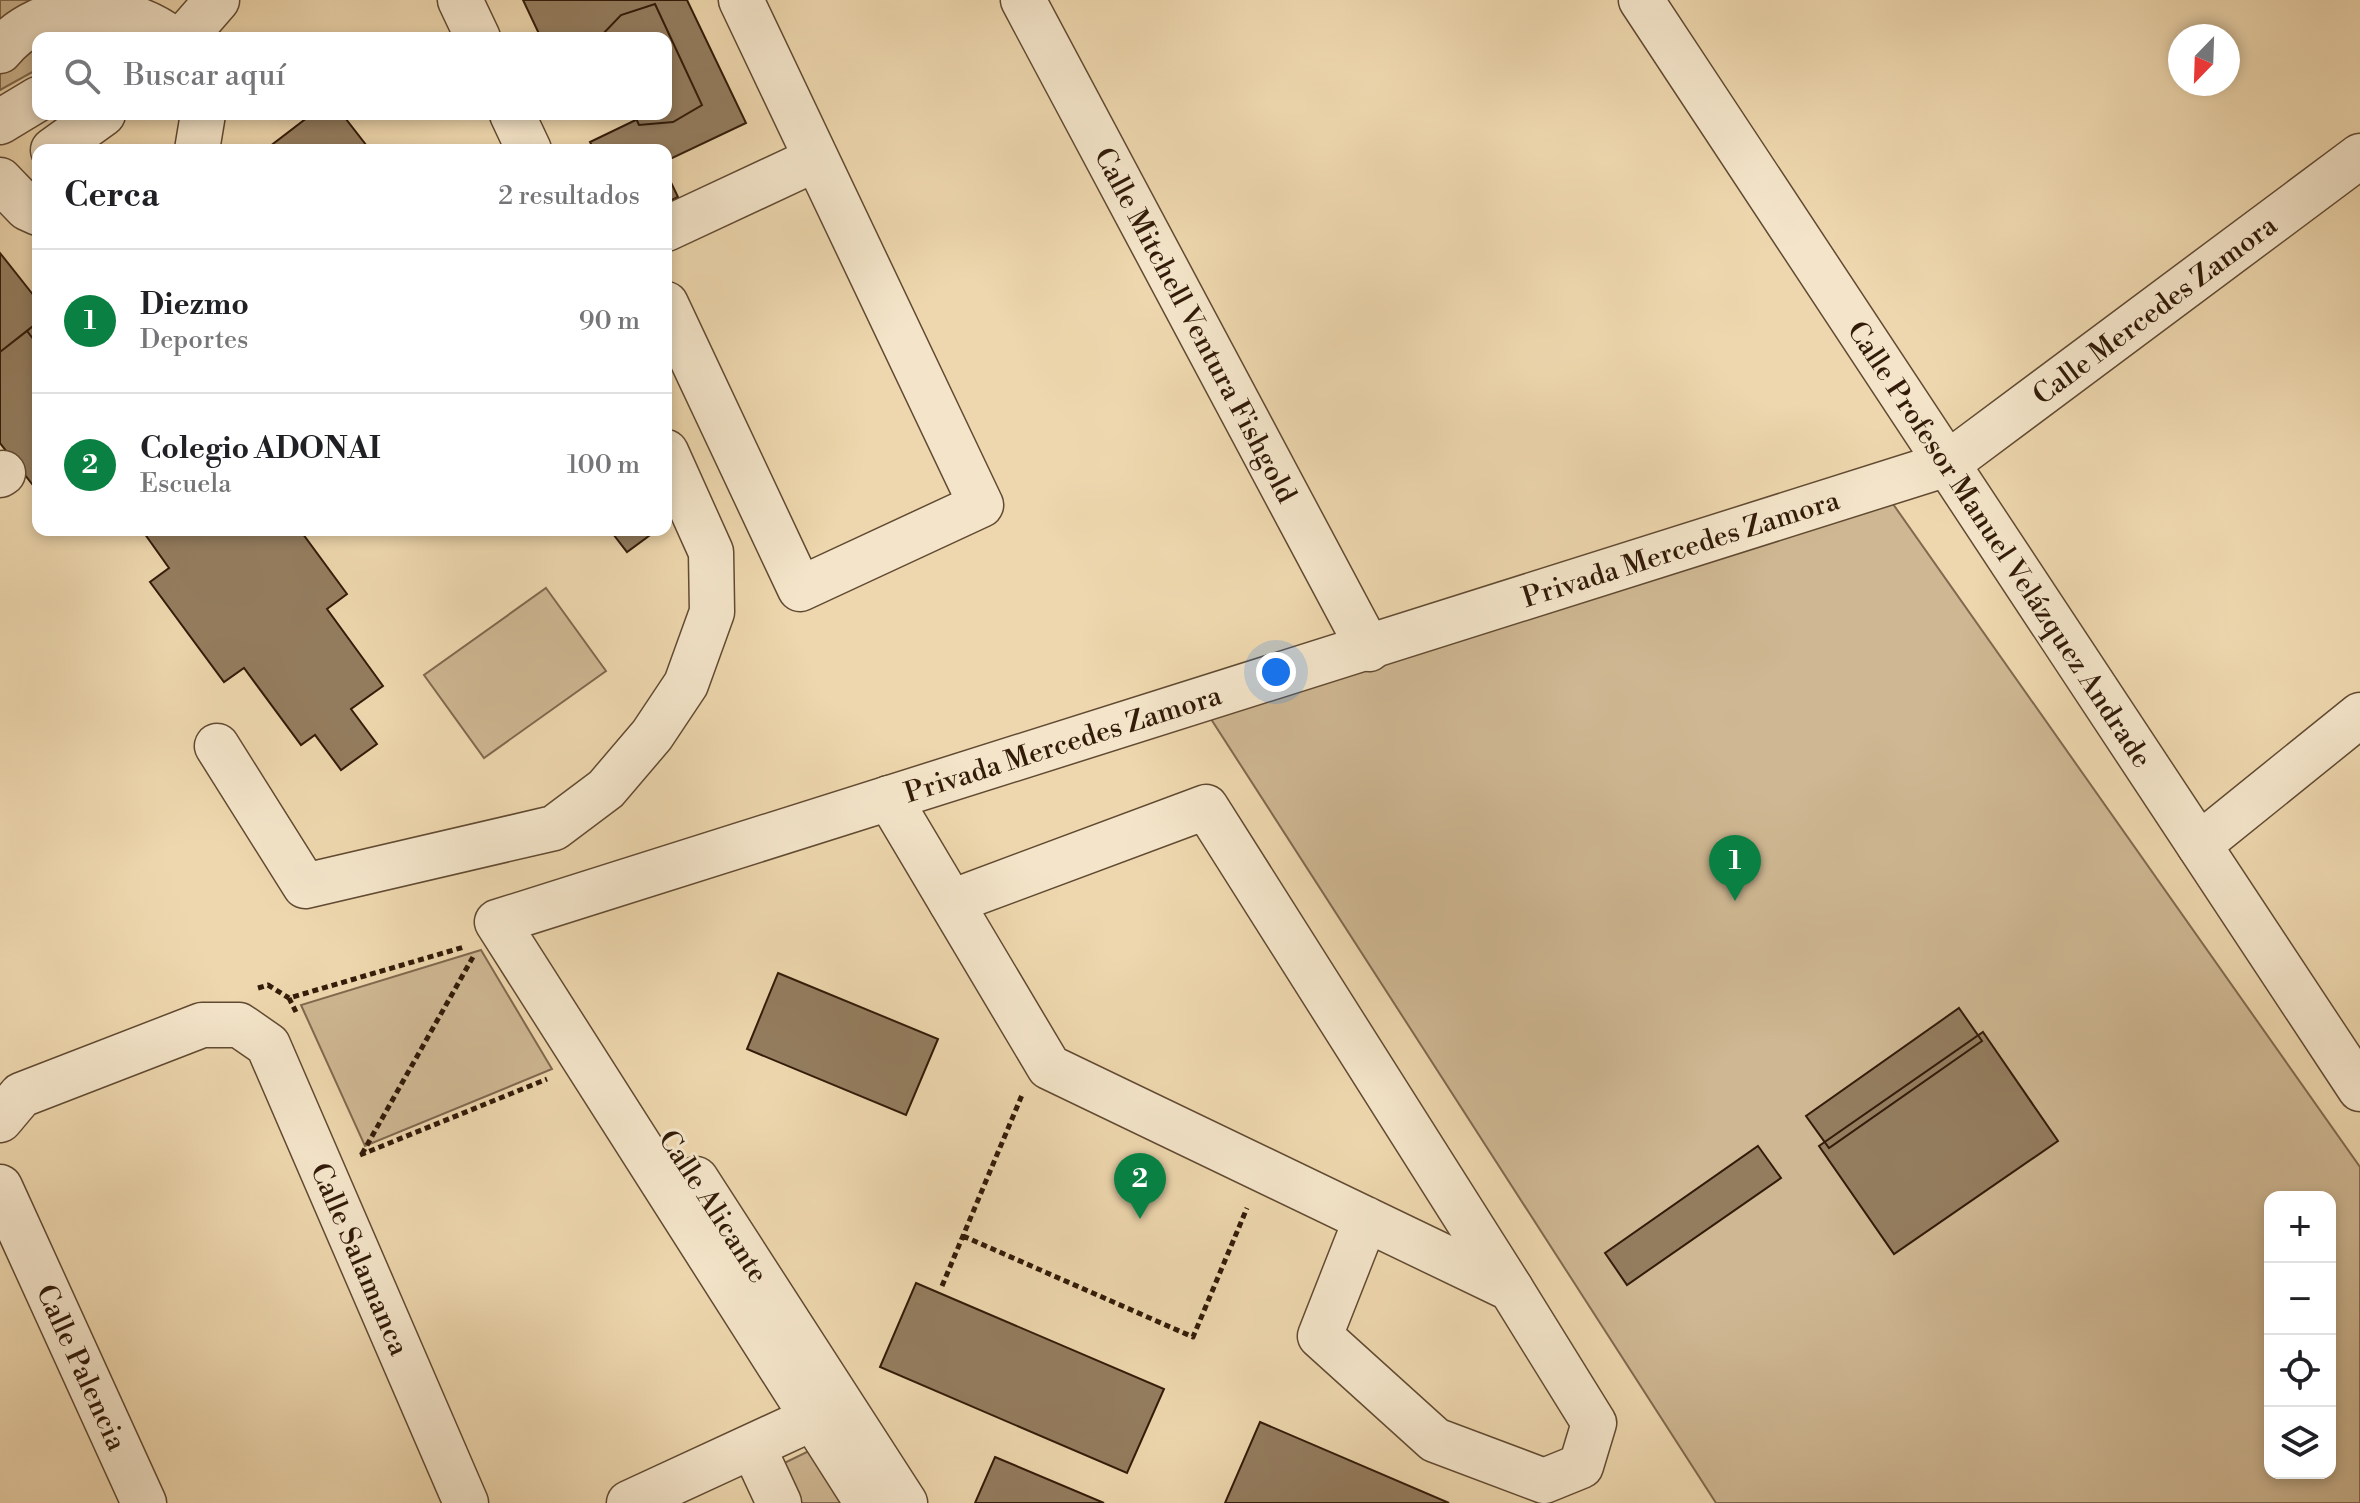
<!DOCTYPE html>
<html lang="es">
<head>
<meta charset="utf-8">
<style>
	:root { --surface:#fff; --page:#f6f6f6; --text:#202124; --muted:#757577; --line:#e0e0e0; --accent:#0b8043 }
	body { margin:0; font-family:"Libre Bodoni",serif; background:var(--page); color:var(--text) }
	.controls { position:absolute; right:24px; bottom:24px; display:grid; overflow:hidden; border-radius:16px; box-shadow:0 4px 12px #0003 }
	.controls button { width:72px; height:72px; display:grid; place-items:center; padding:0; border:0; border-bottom:2px solid var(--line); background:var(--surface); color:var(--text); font:40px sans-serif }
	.compass { position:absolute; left:2168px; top:24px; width:72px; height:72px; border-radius:50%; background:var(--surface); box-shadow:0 4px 12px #0003; rotate:203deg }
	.you { position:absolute; left:1276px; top:672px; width:28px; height:28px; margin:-20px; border:6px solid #fff; border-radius:50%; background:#1a73e8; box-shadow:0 0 0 12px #1a73e833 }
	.badge { display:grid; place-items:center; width:52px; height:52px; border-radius:50%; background:var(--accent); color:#fff; font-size:26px; font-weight:700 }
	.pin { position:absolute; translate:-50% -66px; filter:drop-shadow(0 2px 4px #0008) }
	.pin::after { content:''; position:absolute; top:42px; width:28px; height:24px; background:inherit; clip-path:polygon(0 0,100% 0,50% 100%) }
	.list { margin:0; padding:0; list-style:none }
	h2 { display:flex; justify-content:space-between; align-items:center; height:104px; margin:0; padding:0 32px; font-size:34px }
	h2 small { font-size:26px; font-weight:400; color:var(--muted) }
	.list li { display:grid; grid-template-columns:52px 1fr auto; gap:24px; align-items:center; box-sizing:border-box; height:144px; padding:0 32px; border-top:2px solid var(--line) }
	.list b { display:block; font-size:30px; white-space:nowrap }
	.list p { margin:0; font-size:26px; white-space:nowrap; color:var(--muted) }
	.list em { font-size:26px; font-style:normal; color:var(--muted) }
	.icon { flex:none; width:44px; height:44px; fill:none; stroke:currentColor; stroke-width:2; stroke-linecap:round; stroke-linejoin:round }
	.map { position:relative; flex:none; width:2360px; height:1503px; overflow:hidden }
	.search { position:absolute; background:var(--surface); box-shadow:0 4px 12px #0003; left:32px; top:32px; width:640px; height:88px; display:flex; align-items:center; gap:20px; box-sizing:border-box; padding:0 28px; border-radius:16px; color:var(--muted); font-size:30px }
	.panel { position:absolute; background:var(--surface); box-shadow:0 4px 12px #0003; left:32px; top:144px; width:640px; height:392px; border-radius:16px }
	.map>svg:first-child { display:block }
</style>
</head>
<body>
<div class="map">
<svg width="2360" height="1503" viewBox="0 0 2360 1503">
	<rect width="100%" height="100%" fill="#eed7ae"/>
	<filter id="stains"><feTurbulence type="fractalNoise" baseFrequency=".0025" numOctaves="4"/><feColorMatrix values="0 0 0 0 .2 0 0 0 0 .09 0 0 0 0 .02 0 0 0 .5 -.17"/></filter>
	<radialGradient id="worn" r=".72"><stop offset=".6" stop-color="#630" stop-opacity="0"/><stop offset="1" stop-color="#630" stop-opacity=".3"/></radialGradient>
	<path fill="#ceb792" stroke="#80694e" stroke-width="2" fill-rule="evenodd" d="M0,0H117C88,35 83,38 38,38V69L0,90Z
		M1873,503L1893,504L2360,1167V1503H1716L1211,719ZM2270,1197H2330V1473H2270Z
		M546,588L606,671L484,758L424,675Z
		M481,950L552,1069L365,1146L301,1005Z
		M813,1449L844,1503H795L778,1466Z"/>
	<path fill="#947d5f" stroke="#321b09" stroke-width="2" d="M523,0H687L746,123L666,161V150H594L590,142L640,118L638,114H666V38H541Z
		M655,4L702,105L673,122L639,125L634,114H666V38H599L621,15Z
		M312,114H342L370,150H265Z
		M666,172L678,197L666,203Z
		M0,253L38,301V322L0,352Z
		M38,322V345L27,331Z
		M27,331L38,345V480L32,484L0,443V352Z
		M142,530H300L347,594L327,609L383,686L351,709L377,744L341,770L315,735L301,745L244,668L224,682L150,582L169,568Z
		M610,530H657L627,552Z
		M778,973L938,1039L906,1115L747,1049Z
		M1959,1008L1982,1041L1829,1148L1806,1116Z
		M1983,1032L2058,1141L1894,1254L1819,1146Z
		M1758,1146L1781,1178L1627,1285L1605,1253Z
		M916,1283L1164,1389L1127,1473L880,1367Z
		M1260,1422L1449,1503H1225Z
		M995,1457L1104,1503H975Z"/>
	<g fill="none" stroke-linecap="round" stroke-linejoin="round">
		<g stroke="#614a32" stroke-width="47">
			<g id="minor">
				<path d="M460,0L478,38"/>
				<path id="s1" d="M1023,0L1369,649"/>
				<path id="s2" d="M1641,0L2360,1089"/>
				<path d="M184,38L217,0"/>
				<path d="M0,51C41,0 121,0 171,38"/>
				<path d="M512,114L529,150"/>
				<path d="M0,122L38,99"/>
				<path d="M53,150L103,114"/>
				<path d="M197,150L203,114"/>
				<path d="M0,180L27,208L38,213"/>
				<path d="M666,229L816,159"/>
				<path d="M666,304L800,589L981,505L741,0"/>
				<path d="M0,475L3,473"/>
				<path d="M217,746L305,886L554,828L606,789L652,735L686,684L712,612L711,552L666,452"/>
				<path d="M889,798L1049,1067L1511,1289L1594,1423L1581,1466L1544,1481L1435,1440L1320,1336L1366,1219"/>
				<path d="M2199,845L2360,715"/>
				<path d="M951,902L1206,807L1511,1289"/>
				<path id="s3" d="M0,1120L21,1095L202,1025H239L268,1045L466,1503"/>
				<path d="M696,1179L905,1503"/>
				<path id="s4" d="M0,1187L144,1503"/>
				<path d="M753,1447L779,1503"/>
				<path d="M629,1503L837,1407"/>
				<path id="s5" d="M867,1503L497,922L1947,464L2360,156"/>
			</g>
		</g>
		<path stroke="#321b09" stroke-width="5" stroke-dasharray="6 4" stroke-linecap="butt" d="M258,988L268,985L289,998
			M296,1012L289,998L464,947
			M362,1154L473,957
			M360,1155L547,1079
			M963,1236L1193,1337L1247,1208
			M942,1286L1022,1095"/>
		<use href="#minor" stroke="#f4e5ca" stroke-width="44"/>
	</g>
	<g text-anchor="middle" stroke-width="6" stroke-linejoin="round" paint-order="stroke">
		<g font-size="28" fill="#321b09" stroke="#f4e5ca">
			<text dy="10" stroke="none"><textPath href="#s5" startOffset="2468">Calle Mercedes Zamora</textPath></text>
			<text dy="10" stroke="none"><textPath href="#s1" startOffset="368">Calle Mitchell Ventura Fishgold</textPath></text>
			<text dy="10" stroke="none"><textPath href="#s2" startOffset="652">Calle Profesor Manuel Velázquez Andrade</textPath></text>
			<text dy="10" stroke="none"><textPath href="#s5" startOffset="1930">Privada Mercedes Zamora</textPath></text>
			<text dy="10" stroke="none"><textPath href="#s5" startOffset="1282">Privada Mercedes Zamora</textPath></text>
			<text transform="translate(714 1206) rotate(57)" y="10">Calle Alicante</text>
			<text dy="10" stroke="none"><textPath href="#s3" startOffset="532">Calle Salamanca</textPath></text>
			<text dy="10" stroke="none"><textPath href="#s4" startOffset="198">Calle Palencia</textPath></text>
		</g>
	</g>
	<rect width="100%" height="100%" filter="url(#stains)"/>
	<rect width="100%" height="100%" fill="url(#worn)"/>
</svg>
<div class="controls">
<button>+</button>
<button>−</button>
<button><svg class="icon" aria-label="locate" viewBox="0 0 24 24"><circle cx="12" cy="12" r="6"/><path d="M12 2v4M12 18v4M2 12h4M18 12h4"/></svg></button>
<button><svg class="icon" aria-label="layers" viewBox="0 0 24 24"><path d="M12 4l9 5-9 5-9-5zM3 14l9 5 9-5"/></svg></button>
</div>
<svg class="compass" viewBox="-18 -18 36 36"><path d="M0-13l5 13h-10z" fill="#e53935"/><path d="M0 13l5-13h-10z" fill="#757577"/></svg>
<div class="you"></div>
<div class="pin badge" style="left:1735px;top:901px">1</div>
<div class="pin badge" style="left:1140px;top:1219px">2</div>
<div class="search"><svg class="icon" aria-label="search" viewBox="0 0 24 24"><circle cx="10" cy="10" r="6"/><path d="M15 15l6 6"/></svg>Buscar aquí</div>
<section class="panel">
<h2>Cerca<small>2 resultados</small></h2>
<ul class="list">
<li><span class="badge">1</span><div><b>Diezmo</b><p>Deportes</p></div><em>90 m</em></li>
<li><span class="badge">2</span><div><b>Colegio ADONAI</b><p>Escuela</p></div><em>100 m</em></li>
</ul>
</section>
</div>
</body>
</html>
